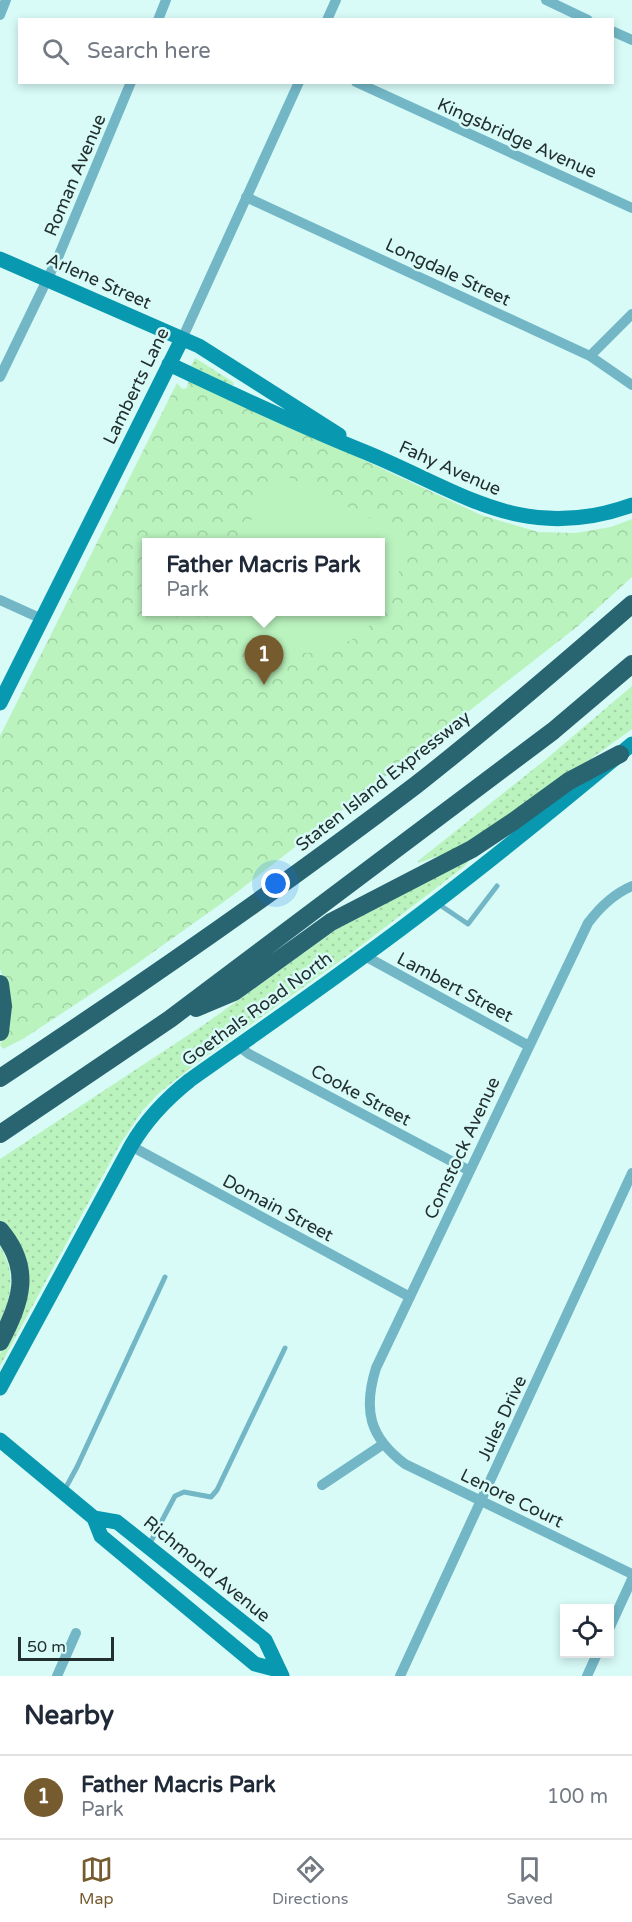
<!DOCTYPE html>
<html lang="en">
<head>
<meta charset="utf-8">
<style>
	:root { --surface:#fff; --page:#f6f6f7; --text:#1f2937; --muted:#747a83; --line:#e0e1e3; --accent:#755b2d }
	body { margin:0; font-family:"Varela Round",sans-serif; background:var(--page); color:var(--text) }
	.controls { position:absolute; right:18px; bottom:18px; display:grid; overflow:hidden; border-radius:0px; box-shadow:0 3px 9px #0003 }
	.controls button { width:54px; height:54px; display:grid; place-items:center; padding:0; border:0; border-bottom:2px solid var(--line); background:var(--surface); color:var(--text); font:30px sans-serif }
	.scale { position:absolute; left:18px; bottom:15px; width:96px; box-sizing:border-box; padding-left:6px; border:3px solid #222f2e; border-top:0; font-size:16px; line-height:21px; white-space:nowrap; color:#222f2e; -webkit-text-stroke:4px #d8fbf8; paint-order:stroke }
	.you { position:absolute; left:276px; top:884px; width:21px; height:21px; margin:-15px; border:4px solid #fff; border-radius:50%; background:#1a73e8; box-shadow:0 0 0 9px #1a73e833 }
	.badge { display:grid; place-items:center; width:39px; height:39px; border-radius:50%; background:var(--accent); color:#fff; font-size:20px; font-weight:700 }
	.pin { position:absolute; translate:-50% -50px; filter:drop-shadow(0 2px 3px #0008) }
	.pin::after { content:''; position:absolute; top:32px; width:21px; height:18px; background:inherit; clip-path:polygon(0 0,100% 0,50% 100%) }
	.popup { position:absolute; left:142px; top:538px; width:243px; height:78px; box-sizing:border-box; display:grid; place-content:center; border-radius:0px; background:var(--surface); filter:drop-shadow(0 2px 4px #0005); font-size:20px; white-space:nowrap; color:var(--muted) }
	.popup b { font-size:22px; color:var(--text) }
	.popup::after { content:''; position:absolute; left:50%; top:100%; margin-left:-12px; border:12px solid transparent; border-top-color:var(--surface) }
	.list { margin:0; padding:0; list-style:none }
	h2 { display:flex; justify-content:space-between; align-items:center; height:78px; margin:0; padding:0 24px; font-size:26px }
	h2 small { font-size:20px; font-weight:400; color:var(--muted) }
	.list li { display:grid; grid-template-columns:39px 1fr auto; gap:18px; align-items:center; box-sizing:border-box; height:84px; padding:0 24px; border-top:2px solid var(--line) }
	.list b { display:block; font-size:22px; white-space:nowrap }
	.list p { margin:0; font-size:20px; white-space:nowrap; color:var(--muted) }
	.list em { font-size:20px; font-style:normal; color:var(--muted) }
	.icon { flex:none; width:33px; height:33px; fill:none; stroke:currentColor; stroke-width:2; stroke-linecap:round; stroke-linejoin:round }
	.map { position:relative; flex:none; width:632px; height:1676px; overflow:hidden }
	.search { position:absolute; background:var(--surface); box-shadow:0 3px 9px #0003; left:18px; right:18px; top:18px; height:66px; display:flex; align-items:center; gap:15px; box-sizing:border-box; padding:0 21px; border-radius:0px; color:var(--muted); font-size:22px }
	.sheet { height:162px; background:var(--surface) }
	nav { display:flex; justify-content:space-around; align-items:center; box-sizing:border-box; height:84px; border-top:2px solid var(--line); background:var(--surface); font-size:16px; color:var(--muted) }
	nav a { display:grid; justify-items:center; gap:3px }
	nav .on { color:var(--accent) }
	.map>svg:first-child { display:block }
</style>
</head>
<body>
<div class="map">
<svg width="632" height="1676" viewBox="0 0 632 1676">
	<defs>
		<pattern id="grass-dots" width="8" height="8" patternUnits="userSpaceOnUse" patternTransform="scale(1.5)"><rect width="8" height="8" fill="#baf3be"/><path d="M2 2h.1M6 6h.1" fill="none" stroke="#a0d1a4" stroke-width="1.8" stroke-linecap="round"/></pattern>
		<pattern id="park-crowns" width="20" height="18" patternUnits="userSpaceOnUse" patternTransform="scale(1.5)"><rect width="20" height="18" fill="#baf3be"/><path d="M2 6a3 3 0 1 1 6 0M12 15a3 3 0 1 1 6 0" fill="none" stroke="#a0d1a4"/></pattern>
	</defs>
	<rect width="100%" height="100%" fill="#d8fbf8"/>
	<path fill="url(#grass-dots)" d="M195,358L233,382L234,385H231L191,366Z
		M632,686V729L527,805L444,856H438L418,863V861L545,760Z
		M470,859L465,866L358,948L197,1063L159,1093L142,1111L119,1146L0,1366V1354L22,1308L0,1221V1159L205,1024L337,929Z
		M0,1246C16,1272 12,1296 0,1322Z"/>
	<path fill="url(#park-crowns)" fill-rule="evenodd" d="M189,378L481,515L538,532L575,533L611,527L632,519V577L578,626L236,893L135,965L23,1039L3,1049L0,1045L3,1038L5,984L0,969V736L177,383L182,389L187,388ZM147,542H381V612H147Z"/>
	<path fill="#baf3be" d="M282,474L406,536C401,562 398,588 383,610C342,669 261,665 218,612H381V542H241L271,478Z"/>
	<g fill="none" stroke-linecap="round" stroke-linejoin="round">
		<path stroke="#73b7c7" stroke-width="5" d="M437,903L468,924L497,886
			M64,1491L77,1467L165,1277
			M149,1545L175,1496L184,1492L211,1497L217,1490L285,1348"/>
		<path stroke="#73b7c7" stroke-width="10" d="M546,0L588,20
			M0,15L6,0
			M158,20L166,0
			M327,20L336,0
			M612,31L632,40
			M356,82L632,208
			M246,197L590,356L632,385
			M182,339L299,82
			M590,356L632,314
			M0,377L59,255L131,82
			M0,600L42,619
			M632,886C613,894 600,907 588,923L376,1368C363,1410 369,1437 405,1464L632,1574
			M365,956L529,1046
			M238,1046L249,1054L470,1171
			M131,1146L410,1297
			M322,1485L382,1445
			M610,1627L632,1579
			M57,1676L76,1633
			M400,1676L632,1173
			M587,1676L597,1654"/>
		<path stroke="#0899b0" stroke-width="15" d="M0,259L199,346L339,435
			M169,364C232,394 296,424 360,450C458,489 521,545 632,505
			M0,703L182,339
			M0,1388L131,1146C146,1120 166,1099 190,1080C248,1039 307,998 364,956C456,889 545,817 632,744
			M0,1440L94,1518L117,1522L265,1640L282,1676
			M94,1518L101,1536L255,1664L278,1670"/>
		<path stroke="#296471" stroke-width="18" d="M0,984L3,1006L0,1032
			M196,1008L234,992L331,922L472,849L514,821L569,781L620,754
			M0,1078C142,984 281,888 416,785C490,727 561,666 632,604
			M0,1134L170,1019L553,731L632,664
			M0,1230C33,1269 21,1302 0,1342"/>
	</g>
	<g text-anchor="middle" stroke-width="5" stroke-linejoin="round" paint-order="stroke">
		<g font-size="18" fill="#222f2e" stroke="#d8fbf8">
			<text transform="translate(517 138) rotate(24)" y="6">Kingsbridge Avenue</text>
			<text transform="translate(75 175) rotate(-67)" y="6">Roman Avenue</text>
			<text transform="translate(448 272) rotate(25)" y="6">Longdale Street</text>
			<text transform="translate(99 281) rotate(24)" y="6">Arlene Street</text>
			<text transform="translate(136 386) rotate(-64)" y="6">Lamberts Lane</text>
			<text transform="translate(450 468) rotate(24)" y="6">Fahy Avenue</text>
			<text transform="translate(383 781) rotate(-38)" y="6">Staten Island Expressway</text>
			<text transform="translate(455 987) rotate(28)" y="6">Lambert Street</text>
			<text transform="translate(257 1009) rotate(-36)" y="6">Goethals Road North</text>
			<text transform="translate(361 1095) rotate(28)" y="6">Cooke Street</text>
			<text transform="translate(462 1148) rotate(-65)" y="6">Comstock Avenue</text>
			<text transform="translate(278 1208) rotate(28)" y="6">Domain Street</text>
			<text transform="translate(502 1418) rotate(-65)" y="6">Jules Drive</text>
			<text transform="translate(512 1498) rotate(26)" y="6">Lenore Court</text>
			<text transform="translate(207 1569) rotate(39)" y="6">Richmond Avenue</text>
		</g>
	</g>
</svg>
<div class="controls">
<button><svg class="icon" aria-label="locate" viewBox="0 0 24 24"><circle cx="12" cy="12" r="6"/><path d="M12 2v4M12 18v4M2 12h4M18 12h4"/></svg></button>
</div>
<div class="scale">50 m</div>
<div class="you"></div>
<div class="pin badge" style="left:264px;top:685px">1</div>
<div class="popup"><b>Father Macris Park</b>Park</div>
<div class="search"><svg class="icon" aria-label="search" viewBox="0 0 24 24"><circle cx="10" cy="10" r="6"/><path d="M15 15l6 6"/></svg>Search here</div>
</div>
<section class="sheet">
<h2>Nearby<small></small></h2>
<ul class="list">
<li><span class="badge">1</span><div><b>Father Macris Park</b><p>Park</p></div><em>100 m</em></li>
</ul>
</section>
<nav>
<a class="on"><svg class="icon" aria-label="map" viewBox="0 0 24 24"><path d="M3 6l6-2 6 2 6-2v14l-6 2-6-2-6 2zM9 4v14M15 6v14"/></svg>Map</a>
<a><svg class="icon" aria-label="directions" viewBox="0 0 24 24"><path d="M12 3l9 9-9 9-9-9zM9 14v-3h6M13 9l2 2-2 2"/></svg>Directions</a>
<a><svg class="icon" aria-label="saved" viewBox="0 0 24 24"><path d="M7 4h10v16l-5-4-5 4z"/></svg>Saved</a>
</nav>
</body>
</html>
